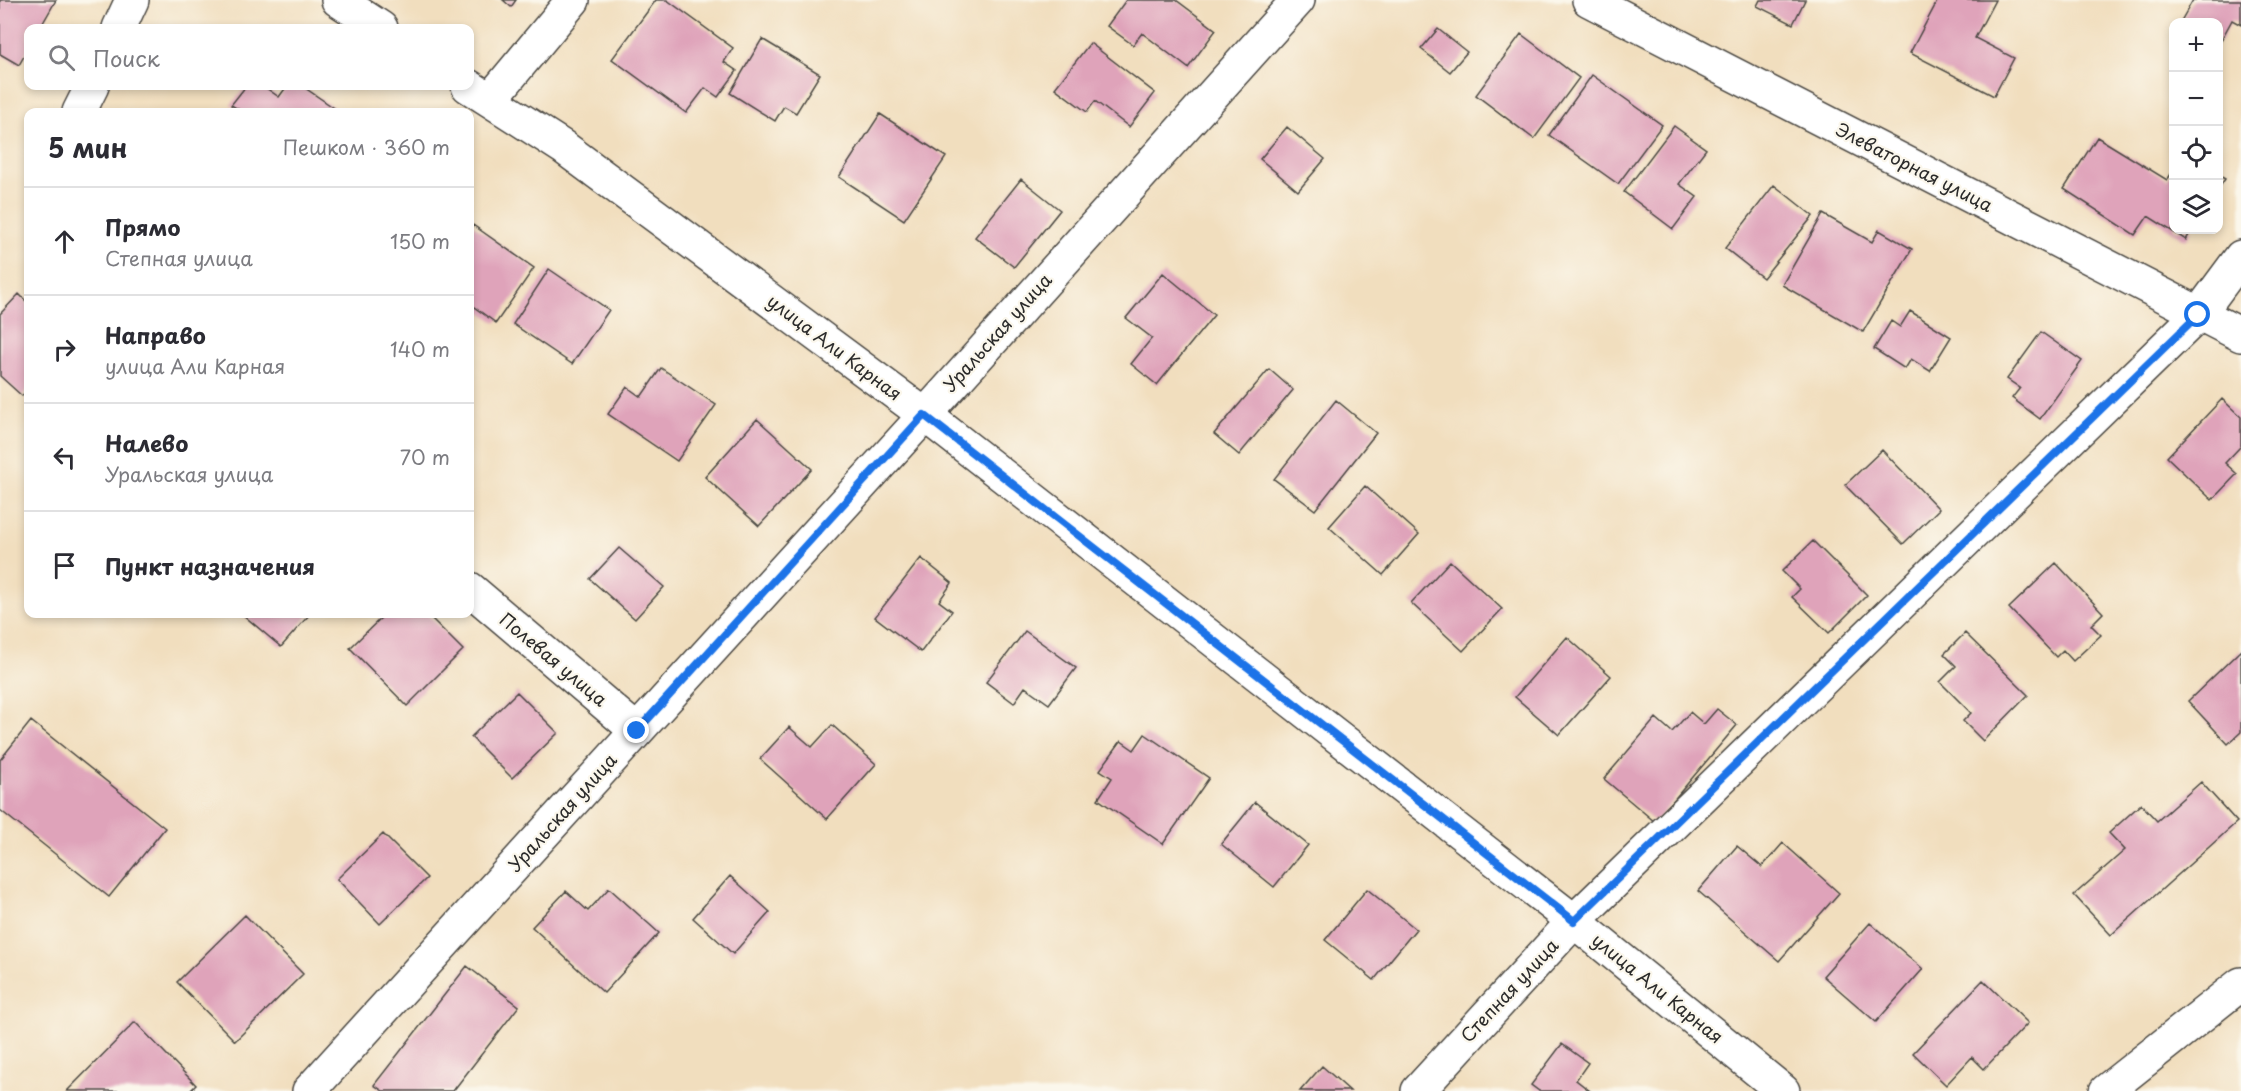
<!DOCTYPE html>
<html lang="ru">
<head>
<meta charset="utf-8">
<style>
	:root { --surface:#fff; --page:#f7f7f7; --text:#2b2b33; --muted:#7c7c81; --line:#e1e1e2 }
	body { margin:0; font-family:"Playpen Sans",sans-serif; background:var(--page); color:var(--text) }
	.controls { position:absolute; right:18px; top:18px; display:grid; overflow:hidden; border-radius:12px; box-shadow:0 3px 9px #0003 }
	.controls button { width:54px; height:54px; display:grid; place-items:center; padding:0; border:0; border-bottom:2px solid var(--line); background:var(--surface); color:var(--text); font:30px sans-serif }
	.stop { position:absolute; width:18px; height:18px; margin:-14px; border:4px solid #1a73e8; border-radius:50%; background:#fff }
	.stop.end { background:#1a73e8; border-color:#fff; box-shadow:0 2px 6px #0008 }
	.list { margin:0; padding:0; list-style:none }
	h2 { display:flex; justify-content:space-between; align-items:center; height:78px; margin:0; padding:0 24px; font-size:26px }
	h2 small { font-size:20px; font-weight:400; color:var(--muted) }
	.list li { display:grid; grid-template-columns:39px 1fr auto; gap:18px; align-items:center; box-sizing:border-box; height:108px; padding:0 24px; border-top:2px solid var(--line) }
	.list b { display:block; font-size:22px; white-space:nowrap }
	.list p { margin:0; font-size:20px; white-space:nowrap; color:var(--muted) }
	.list em { font-size:20px; font-style:normal; color:var(--muted) }
	.icon { flex:none; width:33px; height:33px; fill:none; stroke:currentColor; stroke-width:2; stroke-linecap:round; stroke-linejoin:round }
	.map { position:relative; flex:none; width:2241px; height:1091px; overflow:hidden }
	.search { position:absolute; background:var(--surface); box-shadow:0 3px 9px #0003; left:24px; top:24px; width:450px; height:66px; display:flex; align-items:center; gap:15px; box-sizing:border-box; padding:0 21px; border-radius:12px; color:var(--muted); font-size:22px }
	.panel { position:absolute; background:var(--surface); box-shadow:0 3px 9px #0003; left:24px; top:108px; width:450px; height:510px; border-radius:12px }
	.map>svg:first-child { display:block }
</style>
</head>
<body>
<div class="map">
<svg width="2241" height="1091" viewBox="0 0 2241 1091">
	<rect width="100%" height="100%" fill="#fbf7ec"/>
	<filter id="ink" filterUnits="userSpaceOnUse"><feTurbulence type="fractalNoise" baseFrequency=".0167" numOctaves="2"/><feDisplacementMap in="SourceGraphic" scale="12" xChannelSelector="R" yChannelSelector="G"/><feConvolveMatrix kernelMatrix="1 2 1 2 8 2 1 2 1" color-interpolation-filters="sRGB"/></filter>
	<filter id="wash" filterUnits="userSpaceOnUse"><feTurbulence type="fractalNoise" baseFrequency=".008" numOctaves="4" result="noise"/><feDisplacementMap in="SourceGraphic" scale="24" xChannelSelector="R" yChannelSelector="G"/><feGaussianBlur stdDeviation="1.35" result="paint"/><feColorMatrix in="noise" values="0 0 0 0 0 0 0 0 0 0 0 0 0 0 0 0 0 1.4 0 .05"/><feComposite in="paint" operator="in"/></filter>
	<g filter="url(#wash)">
		<rect width="100%" height="100%" fill="#f1debe"/>
		<g id="blocks">
			<path fill="#dfa3ba" d="M0,0H56L40,28H28V49L19,65L0,54Z
				M503,0H516L511,7Z
				M656,0H667L733,48L724,62L737,71L718,97L705,88L686,113L612,59Z
				M1126,0H1176L1216,30L1188,68L1142,33L1133,45L1107,26Z
				M1760,0H1805L1793,24L1757,6Z
				M1938,0H1995L1975,38L2014,58L1994,96L1910,53Z
				M2193,0H2241V25L2232,20L2220,42L2218,41V22L2181,21Z
				M1438,29L1467,52L1450,72L1421,49Z
				M1521,34L1579,78L1534,139L1476,95Z
				M762,39L820,74L796,113L784,106L775,121L730,93Z
				M1090,43L1155,93L1129,127L1095,101L1087,112L1055,88Z
				M1592,75L1662,125L1618,184L1549,135Z
				M246,86H263L279,97L287,86H302L340,112H243L231,105Z
				M880,114L946,157L904,220L839,177Z
				M1674,126L1706,149L1679,184L1697,197L1673,229L1624,192Z
				M1287,127L1325,159L1298,191L1260,159Z
				M2097,137L2167,180L2174,170V230H2192L2186,240L2148,216L2135,235L2064,189Z
				M2218,175L2225,179L2218,189Z
				M1021,179L1060,210L1014,267L975,237Z
				M1774,185L1813,216L1763,278L1725,248Z
				M1823,214L1872,242L1879,230L1912,249L1863,332L1782,285Z
				M473,225L534,268L496,323L470,304V230Z
				M549,269L609,310L572,364L513,324Z
				M1163,273L1214,315L1157,385L1131,364L1152,338L1126,318Z
				M19,294L28,303V389L22,396L0,376V314Z
				M1910,311L1951,337L1930,371L1911,359L1905,369L1874,349L1891,321L1900,327Z
				M2041,332L2082,361L2040,419L2012,398L2020,388L2007,379Z
				M661,368L716,405L677,461L608,414L627,387L641,397Z
				M1269,369L1293,390L1239,455L1214,434Z
				M2222,399L2241,417V446L2225,463L2237,474L2212,500L2167,457Z
				M1336,400L1376,433L1315,510L1274,479Z
				M757,419L812,469L759,526L705,477Z
				M1882,450L1939,509L1903,544L1845,485Z
				M1365,486L1419,534L1383,575L1329,527Z
				M1813,541L1867,595L1829,633L1792,597L1800,589L1782,571Z
				M619,548L664,587L635,619L590,579Z
				M921,558L952,583L939,601L952,611L921,652L875,617Z
				M1450,561L1502,609L1463,651L1411,603Z
				M2056,563L2103,613L2091,625L2101,635L2073,661L2063,650L2056,657L2009,608Z
				M242,614H310L281,647Z
				M385,614H427L463,650L407,706L350,648Z
				M1025,631L1076,668L1049,704L1025,687L1014,703L986,682Z
				M1965,633L2028,695L1983,741L1963,721L1971,713L1940,682L1956,666L1944,654Z
				M1567,637L1611,676L1559,735L1515,697Z
				M2241,650V732L2228,744L2188,701Z
				M517,692L558,733L512,778L471,737Z
				M1717,709L1737,725L1655,822L1604,779L1656,718L1672,732L1690,712L1704,724Z
				M31,721L165,828L109,897L0,810V760Z
				M832,725L876,764L827,819L760,759L789,727L812,747Z
				M1145,734L1209,778L1163,844L1098,799L1112,778L1100,770L1121,741L1134,750Z
				M2201,782L2237,822L2111,935L2074,895L2125,850L2109,833L2141,804L2157,821Z
				M1255,802L1308,845L1274,887L1221,844Z
				M383,834L427,878L380,924L337,879Z
				M1783,843L1839,893L1779,961L1698,891L1737,846L1762,867Z
				M730,876L770,912L733,954L693,918Z
				M609,888L659,933L604,993L532,927L566,891L588,911Z
				M1367,889L1416,929L1374,980L1325,940Z
				M245,915L303,974L235,1041L177,982Z
				M1870,923L1923,969L1876,1022L1823,976Z
				M467,966L519,1006L453,1091H383L374,1085Z
				M1983,980L2028,1023L1984,1069L1972,1057L1946,1085L1913,1053Z
				M135,1022L196,1085L190,1091H67Z
				M1562,1044L1588,1063L1576,1080L1590,1091H1539L1531,1085Z
				M1322,1066L1350,1091H1300Z"/>
		</g>
	</g>
	<g filter="url(#ink)">
		<use href="#blocks" fill-opacity="0" stroke="#494641" stroke-width="1.5"/>
		<g fill="none" stroke-linecap="round" stroke-linejoin="round">
			<g stroke="#494641" stroke-width="36">
				<path id="minor" d="M338,0L381,28
					M1589,0L2241,335
					M119,28L132,0
					M468,86L563,147L925,415L1574,921L1783,1091
					M490,100L573,0
					M79,112L92,86
					M470,589L637,731
					M309,1091L925,415L1298,0
					M1418,1091L1574,921L2198,315L2241,257
					M2106,1091L2241,984"/>
			</g>
			<use href="#minor" stroke="#fff" stroke-width="33"/>
		</g>
	</g>
	<g fill="none" stroke-linecap="round" stroke-linejoin="round" filter="url(#ink)">
		<path stroke="#1a73e8" stroke-width="8" d="M637,731L924,415L1574,921L2198,315"/>
	</g>
	<g text-anchor="middle" stroke-width="4.5" stroke-linejoin="round" paint-order="stroke">
		<g font-size="18" fill="#2b2b2b" stroke="#fbf7ec">
			<text transform="translate(1914 168) rotate(27)" y="6">Элеваторная улица</text>
			<text transform="translate(998 333) rotate(-48)" y="6">Уральская улица</text>
			<text transform="translate(834 348) rotate(37)" y="6">улица Али Карная</text>
			<text transform="translate(553 660) rotate(40)" y="6">Полевая улица</text>
			<text transform="translate(563 813) rotate(-48)" y="6">Уральская улица</text>
			<text transform="translate(1657 989) rotate(39)" y="6">улица Али Карная</text>
			<text transform="translate(1510 991) rotate(-47)" y="6">Степная улица</text>
		</g>
	</g>
</svg>
<div class="controls">
<button>+</button>
<button>−</button>
<button><svg class="icon" aria-label="locate" viewBox="0 0 24 24"><circle cx="12" cy="12" r="6"/><path d="M12 2v4M12 18v4M2 12h4M18 12h4"/></svg></button>
<button><svg class="icon" aria-label="layers" viewBox="0 0 24 24"><path d="M12 4l9 5-9 5-9-5zM3 14l9 5 9-5"/></svg></button>
</div>
<div class="stop" style="left:2198px;top:315px"></div>
<div class="stop end" style="left:637px;top:731px"></div>
<div class="search"><svg class="icon" aria-label="search" viewBox="0 0 24 24"><circle cx="10" cy="10" r="6"/><path d="M15 15l6 6"/></svg>Поиск</div>
<section class="panel">
<h2>5 мин<small>Пешком · 360 m</small></h2>
<ul class="list">
<li><svg class="icon" aria-label="ahead" viewBox="0 0 24 24"><path d="M12 20V5M6 11l6-6 6 6"/></svg><div><b>Прямо</b><p>Степная улица</p></div><em>150 m</em></li>
<li><svg class="icon" aria-label="right" viewBox="0 0 24 24"><path d="M7 20v-9h11M14 6l5 5-5 5"/></svg><div><b>Направо</b><p>улица Али Карная</p></div><em>140 m</em></li>
<li><svg class="icon" aria-label="left" viewBox="0 0 24 24"><path d="M17 20v-9H6M10 6l-5 5 5 5"/></svg><div><b>Налево</b><p>Уральская улица</p></div><em>70 m</em></li>
<li><svg class="icon" aria-label="arrive" viewBox="0 0 24 24"><path d="M6 21V4h12l-3 4 3 4H6"/></svg><div><b>Пункт назначения</b></div></li>
</ul>
</section>
</div>
</body>
</html>
